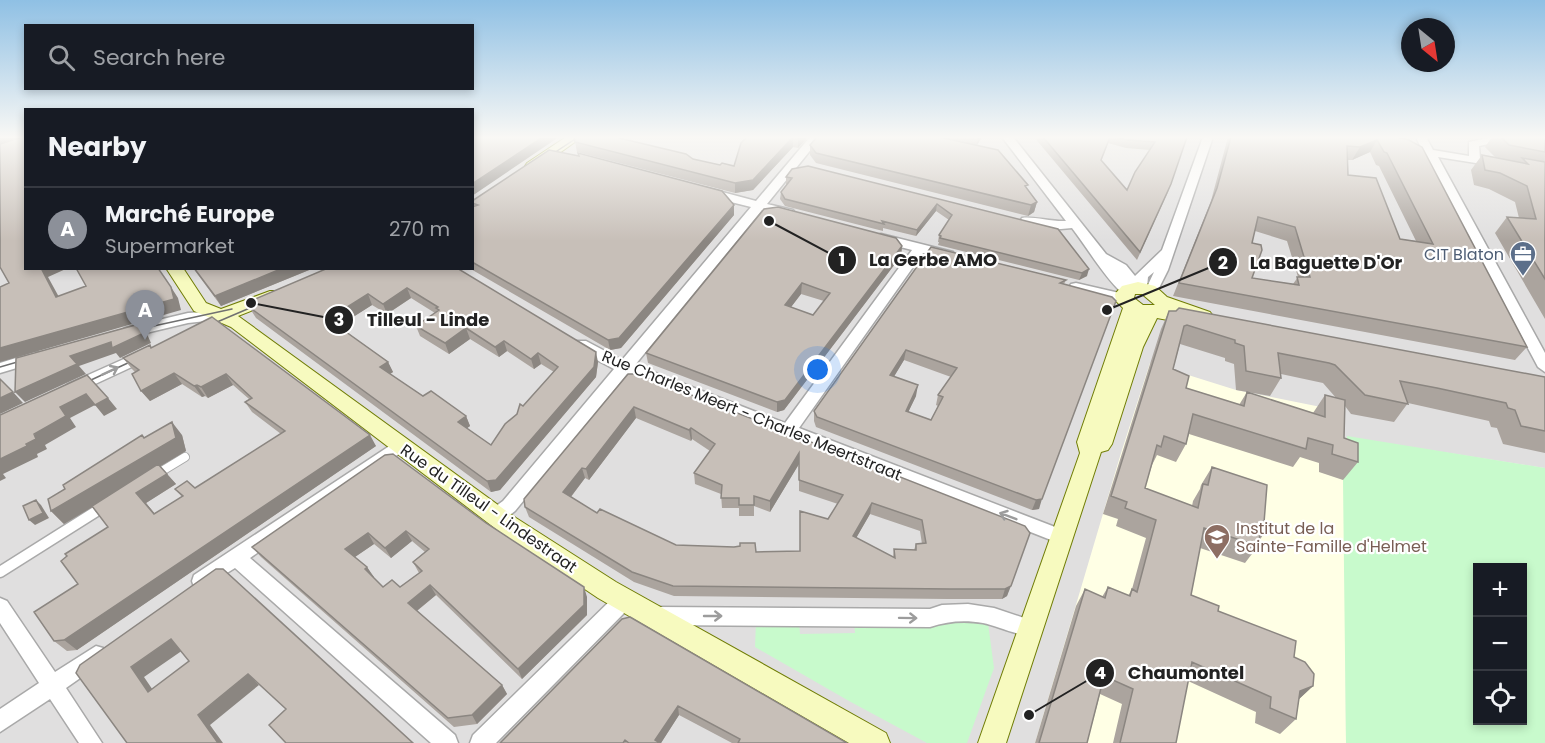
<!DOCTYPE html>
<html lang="en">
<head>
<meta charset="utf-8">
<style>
	:root { --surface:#171b24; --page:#242831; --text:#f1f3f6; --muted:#9ea1a6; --line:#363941; --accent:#8c9099 }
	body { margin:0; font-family:Poppins,sans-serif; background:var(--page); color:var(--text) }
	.controls { position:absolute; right:18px; bottom:18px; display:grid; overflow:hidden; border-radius:0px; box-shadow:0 3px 9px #0003 }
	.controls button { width:54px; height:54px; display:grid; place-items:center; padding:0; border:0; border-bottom:2px solid var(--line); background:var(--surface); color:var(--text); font:30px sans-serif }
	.compass { position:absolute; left:1401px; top:18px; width:54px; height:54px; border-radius:50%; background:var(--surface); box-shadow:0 3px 9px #0003; rotate:150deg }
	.you { position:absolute; left:818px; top:370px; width:21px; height:21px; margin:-15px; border:4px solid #fff; border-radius:50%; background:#1a73e8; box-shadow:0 0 0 9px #1a73e833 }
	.badge { display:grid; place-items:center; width:39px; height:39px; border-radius:50%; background:var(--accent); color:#fff; font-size:20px; font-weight:700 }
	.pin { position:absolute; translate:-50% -50px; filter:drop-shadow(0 2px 3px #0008) }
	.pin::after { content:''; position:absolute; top:32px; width:21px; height:18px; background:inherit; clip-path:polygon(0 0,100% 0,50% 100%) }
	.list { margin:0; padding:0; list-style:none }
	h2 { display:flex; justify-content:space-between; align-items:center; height:78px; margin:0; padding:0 24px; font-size:26px }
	h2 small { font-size:20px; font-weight:400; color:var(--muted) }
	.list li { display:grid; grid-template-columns:39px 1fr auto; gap:18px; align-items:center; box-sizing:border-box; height:84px; padding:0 24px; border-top:2px solid var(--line) }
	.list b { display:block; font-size:22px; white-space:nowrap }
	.list p { margin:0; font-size:20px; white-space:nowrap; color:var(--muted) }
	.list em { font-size:20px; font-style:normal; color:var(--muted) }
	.icon { flex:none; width:33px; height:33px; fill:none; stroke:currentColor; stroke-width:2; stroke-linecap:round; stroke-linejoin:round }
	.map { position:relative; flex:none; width:1545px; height:743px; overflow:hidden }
	.search { position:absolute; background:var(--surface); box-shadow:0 3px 9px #0003; left:24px; top:24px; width:450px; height:66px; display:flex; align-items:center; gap:15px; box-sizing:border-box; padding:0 21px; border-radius:0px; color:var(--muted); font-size:22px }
	.panel { position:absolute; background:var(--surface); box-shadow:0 3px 9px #0003; left:24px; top:108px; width:450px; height:162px; border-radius:0px }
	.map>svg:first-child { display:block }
</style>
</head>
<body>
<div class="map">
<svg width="1545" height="743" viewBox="0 0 1545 743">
	<rect width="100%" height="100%" fill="#f2efe9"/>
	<path fill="#e0dfdf" d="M0,137L26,268H472L473,137H1545V468L1347,437L1343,480L1346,743H0Z"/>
	<path fill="#ffffe5" d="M1150,363L1236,390L1321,407L1344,460L1346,743H1035L1121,453Z"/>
	<path fill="#c8facc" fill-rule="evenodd" d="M1347,436L1545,468V743H1346L1343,480ZM1478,568H1522V720H1478Z
		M756,622L799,623L800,634L855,633L854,623H988L994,668L967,743H927L849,701L755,647Z"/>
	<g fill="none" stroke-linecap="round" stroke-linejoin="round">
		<g stroke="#a9a9a9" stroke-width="10">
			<path id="lane-far1" d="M157,474L185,457"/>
		</g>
		<g stroke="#a9a9a9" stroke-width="13">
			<path id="lane" d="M0,572L103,507"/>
		</g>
		<g stroke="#a9a9a9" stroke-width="3">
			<path id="street" d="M810,137H821L767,204L793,210L795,213L793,216L789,217L762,210L635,365L785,423L912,250L877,241L875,238L877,235L881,234L953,252L955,255L953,258L948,259L923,253L799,428L1068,532L1071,537L1068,542L1062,545L1056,542L627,374L515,511C507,517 500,525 489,521L486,516L489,511L503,501L614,369L576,349L574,345L576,341H586L622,360L751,207L703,195V189L707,188L756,201Z
				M1002,137H1013L1106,254L1126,265L1135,276L1162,250L1203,137H1213L1168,270L1156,294L1151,295L1144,291L1122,293C1102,274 1089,250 1072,228L1050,230L1022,224L1020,221L1022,218C1032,216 1052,222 1066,221ZM1154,272L1147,287L1148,277Z
				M1416,137H1426L1433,150L1469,156V142L1493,137H1513L1512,139L1479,146L1480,158L1501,163V167L1438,157L1545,353V372L1538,367L1425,155L1417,151L1421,148Z
				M1076,283L1128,295L1130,298L1123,303L1071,290L1069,287L1071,284Z
				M219,311L226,316L224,319L188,323L125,338L118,333L125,328L188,313Z
				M144,350L149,351L151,355L149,359L78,392H68L65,388L68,384Z
				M35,352L40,353L42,357L40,361L0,373V363Z
				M400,439L406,441L408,445L406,449L250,558L455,735L458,743H431L235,568L201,589L194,587L192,581L194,575Z
				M624,591L631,594L633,600L631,606L496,743H470L473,735L617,594Z
				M0,598L7,601L55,672L96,646L103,648L106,655L103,662L66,688L102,743H79L50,699L0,732V709L39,683L0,623Z
				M968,604L994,608L1039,623L1042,629L1039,635C1027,640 998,626 983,623C965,620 948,621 930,627L657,625L650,622L647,616L650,610L657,607L930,609L942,605Z"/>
		</g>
		<g stroke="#707d05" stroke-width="2">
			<path id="secondary" d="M566,137H582L537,169H527L525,166L527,163Z
				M166,268H183L206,303L221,309L270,291H282L285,295L282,299L238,316L516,518L616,582L886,733L890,743H849L598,598L500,532L231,327L194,311Z
				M1138,282L1155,286L1167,297L1210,312L1213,316L1210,320L1194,325L1157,318L1143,347L1112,444L1108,450L1101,452L1006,743H978L1080,453L1077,442L1123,308L1116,301L1115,294L1122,286ZM1135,294H1142L1155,305H1143L1134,298Z"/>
		</g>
		<use href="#lane-far1" stroke="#fff" stroke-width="8"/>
		<use href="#lane" stroke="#fff" stroke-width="10"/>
		<use href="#street" fill="#fff" fill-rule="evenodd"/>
		<use href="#secondary" fill="#f7fabf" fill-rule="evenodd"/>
		<path stroke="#707070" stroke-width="1.5" d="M542,161L578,137
			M203,328L264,302
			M126,332L232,309
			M0,367L31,358
			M78,386L143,356"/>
	</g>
	<path fill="#aba49e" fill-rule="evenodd" d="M574,137L693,159L720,165L734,166L747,137H808L798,148L793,147L753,190L735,193L577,152Z
		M817,137H982L977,145L957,141L1027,188L1037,202L1034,212L1028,216L816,163L810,155V145Z
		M1034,137H1187L1168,192L1137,260ZM1108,143L1126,148L1150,150L1127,190L1101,161Z
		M1228,137H1399H1397L1527,347L1515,360L1173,296L1211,201ZM1370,152L1376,165L1379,166L1416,241L1400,239L1348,175L1347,160H1352ZM1255,231L1287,241L1298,277L1293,284L1252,278V243Z
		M1492,137H1545V319L1495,233L1507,217L1519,218L1515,202L1489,189L1474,185L1471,170L1482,155L1495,157L1485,147Z
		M792,169L1058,229L1087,276L1079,280L938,245L939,242H938L939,235L949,220L936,211L916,236L883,228V231L785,206L780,199L781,192L787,184H786V177Z
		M472,201L734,215L621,348L610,350L469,268H472Z
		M764,209L902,246L901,256L784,410L777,412L648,363L646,353ZM801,294L824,301L813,315L791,307Z
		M931,247L1066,280L1064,284L1039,509L1032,510L816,427L814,421V411ZM904,360L951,377L938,395L936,405L938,406L931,420L908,412L916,396L894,376Z
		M193,268H314L221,306Z
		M457,268L598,362L596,377L500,490L491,492L256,318L249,307ZM411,298L435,313L416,326L420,336L449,354L470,339L499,357L507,351L534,369L541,364L554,372L523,406L491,445L467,428L470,426L466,416L423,396L390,374L393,372L388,362L338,326L372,305L387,314Z
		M1169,311L1545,377V453L1503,444L1497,428L1491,427L1489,421L1408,403L1394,422L1351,414L1345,406L1344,438L1358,462L1343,480L1319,472V463L1300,457L1293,467L1189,434L1186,444L1176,462L1157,455L1152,465L1145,488L1192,506L1193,501L1200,489L1201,485L1212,467L1263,535L1259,541L1258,546L1245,563L1200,548L1191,595L1294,657L1313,686L1299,699L1296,719L1280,734L1255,723L1256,712L1188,681L1176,743H1113L1122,704L1100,694L1087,743H1035L1076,606L1085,589L1102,597L1108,587L1128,596L1132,589L1146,538L1116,526L1118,519L1103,514L1161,329ZM1180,344L1225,358V361L1234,364L1236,390L1270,396L1281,378V374L1323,383L1337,399L1325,395L1313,413L1247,392L1239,405L1186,388L1173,369Z
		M212,317L376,446L77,650L67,651L54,641L78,584L108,527L92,507L64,524L51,511L65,489L144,438L182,435L186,451L160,466L176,484L146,503L155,514L182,497L175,489L195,488L281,434L252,412L245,402L249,399L233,385L208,398L205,396L202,397L182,384L150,401L141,391L135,372L132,369L123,358L152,348Z
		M628,374L1025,526L1007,596L1002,599H947L674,596L634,582L529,517L525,507ZM636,418L691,441L692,439L710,451L694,473L695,484L721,494L722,508H739V516H754V506L770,512L799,464V491L838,504L828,519L800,511V551L756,552L676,545L597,513L571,497L585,478L589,480ZM870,514L920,531L922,544H916L914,550L894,549L893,557L856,538Z
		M385,455L486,523L587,597V615L522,679L436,595L417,611L502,685L507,694L477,724L454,727L261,557L252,547ZM412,541L425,552L413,562L419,573L400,587H383L373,577L367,567L355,557L374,544L391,558Z
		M622,619L847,743H732L679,715L661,743H500Z"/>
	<path fill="#8b8681" d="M0,137H26L0,146Z
		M543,137H559L472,196V184Z
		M793,137V147L753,190L735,193V183Z
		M799,137H808L798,148V138Z
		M978,137H982L977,145Z
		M1377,140L1370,152L1352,160L1360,147Z
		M1037,202L1034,212L1028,216L1031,205Z
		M937,204L936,211L916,236L917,230Z
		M734,205V215L621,348L610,350L608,340Z
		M902,246L901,256L784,410L777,412V402Z
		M41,268H68L48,277L65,308L56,297Z
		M283,268H314L221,306L215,296Z
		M1089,269L1087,276L1079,280L1082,273Z
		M802,283L801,294L785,315V305Z
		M171,287L178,298L181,310L0,362V348Z
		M407,288L411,298L387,314L383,304Z
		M368,294L372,305L333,330L328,319Z
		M139,324L147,334L151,343L120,358L116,353L79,366L86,374L25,402L15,392L70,356Z
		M466,328L470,339L449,354L445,343Z
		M504,341L507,351L499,357L495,347Z
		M906,350L904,360L889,385L890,375Z
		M596,352L598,362L596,377L500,490L491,492L487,481Z
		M538,353L541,364L534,369L531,359Z
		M388,362L393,372L385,377L380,367Z
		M174,373L182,384L150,401L141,391Z
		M226,374L233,385L208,398L201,387Z
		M197,385L205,396L202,397L194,386Z
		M918,385L916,396L904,421L906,411Z
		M13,392L23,403L0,414V398Z
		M86,394L108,398L117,409L104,416L95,405L70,418L76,427L45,445L47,449L37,454L38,457L3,474L6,478L0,481V459L26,444L60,407Z
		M634,407L636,418L589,480L586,469Z
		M466,416L470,426L462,432L458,422Z
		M172,422L182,435L186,451L64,524L51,511Z
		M691,428L692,439L691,441L689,430Z
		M370,435L376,446L77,650L64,640Z
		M799,453V464L770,512V501Z
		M582,468L585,478L566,503L563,492Z
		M167,474L176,484L146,503L164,525L136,493Z
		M1042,499L1039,509L1032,510L1036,500Z
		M36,500L41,505L49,518L35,525L29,520Z
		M872,503L870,514L851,547L853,536Z
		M406,531L412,541L391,558L385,548Z
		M368,533L374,544L352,559L345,549Z
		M367,567L374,577L371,579L365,569Z
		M430,585L436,595L414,613L408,603Z
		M1011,586L1007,596L1002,599L1005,589Z
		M584,587L587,597V615L522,679L518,669Z
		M171,639L183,650L144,677L161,702L148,692L131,667Z
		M248,674L259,685L210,725L223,743H218L198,715Z
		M502,685L507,694L477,724L472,715Z
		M1313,686L1297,701L1300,691Z
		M678,706L679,715L661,743H656L655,740Z"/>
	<path fill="#c7bfb8" stroke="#8b8681" stroke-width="1.5" fill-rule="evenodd" d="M19,137H26V268H41L56,297L86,286L76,268H158L171,287L174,299L0,348V287L9,283L0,267V144L19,138Z
		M472,137H543L472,184Z
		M574,137H615L686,154L693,159L720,165L722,163L734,166L741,143L747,137H799L798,138L793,137L753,180L735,183L575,142Z
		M817,137H939L998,150L1028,185L1025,186L1037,202L1031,205L816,153L810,145Z
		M1043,137H1110L1101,160L1127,190L1135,172L1155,142L1128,140L1115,137H1187L1171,184L1140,252Z
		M1231,137H1394L1407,139L1422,147L1527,347L1179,283L1217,188ZM1377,140L1384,152L1387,153L1433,244L1400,239L1376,178L1348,175L1347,146L1360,147ZM1258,217L1295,227L1310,277H1297L1299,285L1252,278L1262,250L1261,245L1252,243Z
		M1501,137H1545V152L1509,145Z
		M549,150L579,156L578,153L722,191L734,205L619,338L608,340L472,262V207L478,205L472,203V201Z
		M1482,155L1528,164L1522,158L1545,162V279L1507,217L1536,219L1527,186L1500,173L1485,170Z
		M808,166L1058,229L1089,269L1082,273L940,238L941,236L939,235L952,215L937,204L917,230L882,221L884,224L785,199L781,192L792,178L786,177L792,169Z
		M778,207L896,238L902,246L785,400L777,402L646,353L764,209ZM802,283L830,293L813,315L785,305Z
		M931,247L1066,280L1060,283L1112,297L1116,301L1042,499L1036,500L817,417L814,411ZM906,350L957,368L938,395L943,397L931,420L906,411L918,385L890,375Z
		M194,268H283L215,296Z
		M328,268H457L596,352L594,367L496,480L487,481L249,307L255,299ZM407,288L438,307L436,308L439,310L416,326L445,343L466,328L495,347L504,341L531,359L538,353L558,367L523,406L520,404L517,414L505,424L491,445L458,422L466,416L431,391L423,396L380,367L388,362L328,319L368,294L383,304Z
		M1179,308L1545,377V431L1521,426L1515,410L1508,408L1506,403L1437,388L1400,381L1408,404L1365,395L1335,365L1329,363L1278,353L1281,378L1246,371L1244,346L1235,343V340L1187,325L1184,326L1173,369L1189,376L1186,388L1244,406L1247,392L1325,417V395L1345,400L1344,438L1358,443V462L1332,454L1333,445L1308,438L1306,449L1193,414L1186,444L1164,436L1161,447L1157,445L1145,488L1198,508L1203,484L1208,485L1212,467L1267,485L1263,535L1260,534L1258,546L1204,528L1191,595L1219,606L1218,611L1296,641L1294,657L1305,662L1314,674L1313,686L1300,691L1296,719L1270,708L1271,697L1192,662L1176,743H1120L1133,689L1104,676L1087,743H1039L1085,589L1105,598L1108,587L1130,596L1132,589L1137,592L1156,520L1125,508L1127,502L1111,496L1169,311H1176Z
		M212,317L370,435L64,640L54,641L34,612L78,584L61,561L67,556L65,554L108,527L92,506L158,464L167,474L136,493L154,514L183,496L175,489L187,481L195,488L285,431L245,402L252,398L226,374L201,387L197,385L194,386L174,373L141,391L132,374L139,370L123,358L150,345L151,348Z
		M139,324L144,333L112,348L111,342L70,356L77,364L15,392L16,358Z
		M628,374H638L1025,526L1030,533L1011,586L1005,589H950L673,586L632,572L525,507L524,499ZM634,407L689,430L691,428L715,444L694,473L722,485L721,498H739V505H754V496L770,501L799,453V480L843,495L828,519L800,511V551L756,552L755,543H740V546L734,547L676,545L600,509L597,513L563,492L582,468L586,469ZM872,503L922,520L926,543L916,544V550L894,549L895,558L853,536Z
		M87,375L108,398L95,405L86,394L60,407L66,416L34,434L36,439L26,444L27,446L0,459V415Z
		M0,379L13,392L0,398Z
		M172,422L176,438L51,511L48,499L65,489L63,485L142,435L144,438Z
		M393,454L486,523L584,587V605L518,669L430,585L408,603L502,685L472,715L448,718L252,547L385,455ZM406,531L429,549L413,562L422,571L400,587L392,580L383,587L365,569L367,567L345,549L368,533L385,548Z
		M36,500L43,513L29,520L23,506Z
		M216,569H223L413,743H286L269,725L286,709L248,674L198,715L218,743H127L76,673L80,665ZM171,639L189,661L148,692L131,667Z
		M630,617L847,743H738L740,739L678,706L655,740L660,743H629L625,740L623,743H500L622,619Z"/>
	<defs><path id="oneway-shaft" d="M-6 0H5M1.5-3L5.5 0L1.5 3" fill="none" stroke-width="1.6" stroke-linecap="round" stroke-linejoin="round" transform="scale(1.5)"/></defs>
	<g stroke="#9c9c9c">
		<use href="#oneway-shaft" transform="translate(110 371) rotate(-25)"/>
		<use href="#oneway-shaft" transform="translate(1008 516) rotate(-159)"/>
		<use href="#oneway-shaft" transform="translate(713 616)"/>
		<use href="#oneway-shaft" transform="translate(908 618) rotate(1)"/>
	</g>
	<linearGradient id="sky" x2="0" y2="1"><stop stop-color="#8fc0e4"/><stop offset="0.57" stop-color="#f9f8f5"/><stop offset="1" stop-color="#f9f8f5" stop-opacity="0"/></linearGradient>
	<rect width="1545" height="241" fill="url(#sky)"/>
	<defs>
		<g id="office-pin" transform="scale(1.35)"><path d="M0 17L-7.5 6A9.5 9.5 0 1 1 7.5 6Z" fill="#5c6f8a" stroke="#fff"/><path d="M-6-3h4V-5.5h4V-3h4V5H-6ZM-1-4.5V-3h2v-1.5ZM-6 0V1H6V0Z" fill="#fff"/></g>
		<g id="school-pin" transform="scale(1.35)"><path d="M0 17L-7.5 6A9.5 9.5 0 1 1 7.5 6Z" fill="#8d6e63" stroke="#fff"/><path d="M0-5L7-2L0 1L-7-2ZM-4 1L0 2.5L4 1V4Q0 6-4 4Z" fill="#fff"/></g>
	</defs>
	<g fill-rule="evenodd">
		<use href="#office-pin" x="1523" y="254"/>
		<use href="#school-pin" x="1217" y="537"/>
	</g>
	<g text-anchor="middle" stroke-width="4.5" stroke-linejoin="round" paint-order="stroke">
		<g font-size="16" fill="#4e5e75" stroke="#fff" text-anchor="end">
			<text x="1504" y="260">CIT Blaton</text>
		</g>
		<g font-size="16" fill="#222" stroke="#fff">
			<text transform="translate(752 415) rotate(22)" y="6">Rue Charles Meert - Charles Meertstraat</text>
			<text transform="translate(489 508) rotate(35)" y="6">Rue du Tilleul - Lindestraat</text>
		</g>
		<g font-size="16" fill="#785e54" stroke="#fff" text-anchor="start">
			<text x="1236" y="534">Institut de la<tspan x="1236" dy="18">Sainte-Famille d'Helmet</tspan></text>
		</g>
	</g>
	<path fill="none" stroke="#222" stroke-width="2" d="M769 221L842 260M1107 310L1223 262M251 303L339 320M1029 715L1100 673"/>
	<g fill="#222" stroke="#fff" stroke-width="2">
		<circle cx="769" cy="221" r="6"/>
		<circle cx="1107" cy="310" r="6"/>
		<circle cx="251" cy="303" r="6"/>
		<circle cx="1029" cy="715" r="6"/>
		<circle cx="842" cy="260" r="15"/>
		<circle cx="1223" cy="262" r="15"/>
		<circle cx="339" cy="320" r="15"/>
		<circle cx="1100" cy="673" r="15"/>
	</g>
	<g font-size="18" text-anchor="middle" font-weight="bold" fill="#fff">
		<text x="842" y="266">1</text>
		<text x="1223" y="269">2</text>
		<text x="339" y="326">3</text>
		<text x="1100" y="679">4</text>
	</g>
	<g font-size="18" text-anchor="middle" font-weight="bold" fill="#222" stroke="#fff" stroke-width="4.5" stroke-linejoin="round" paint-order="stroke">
		<text x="933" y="266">La Gerbe AMO</text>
		<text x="1326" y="269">La Baguette D'Or</text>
		<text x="428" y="326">Tilleul - Linde</text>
		<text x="1186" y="679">Chaumontel</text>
	</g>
</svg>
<div class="controls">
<button>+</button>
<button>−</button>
<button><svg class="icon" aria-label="locate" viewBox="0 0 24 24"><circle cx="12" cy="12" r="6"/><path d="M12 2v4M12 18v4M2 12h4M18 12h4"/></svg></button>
</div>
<svg class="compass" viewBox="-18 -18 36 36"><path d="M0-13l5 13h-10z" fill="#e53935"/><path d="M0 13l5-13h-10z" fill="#9ea1a6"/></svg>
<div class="you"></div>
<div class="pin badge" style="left:145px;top:340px">A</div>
<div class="search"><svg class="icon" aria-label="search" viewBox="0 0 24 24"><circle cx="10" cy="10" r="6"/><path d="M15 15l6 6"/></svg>Search here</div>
<section class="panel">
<h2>Nearby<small></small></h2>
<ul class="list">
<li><span class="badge">A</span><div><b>Marché Europe</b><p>Supermarket</p></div><em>270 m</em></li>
</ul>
</section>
</div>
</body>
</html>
